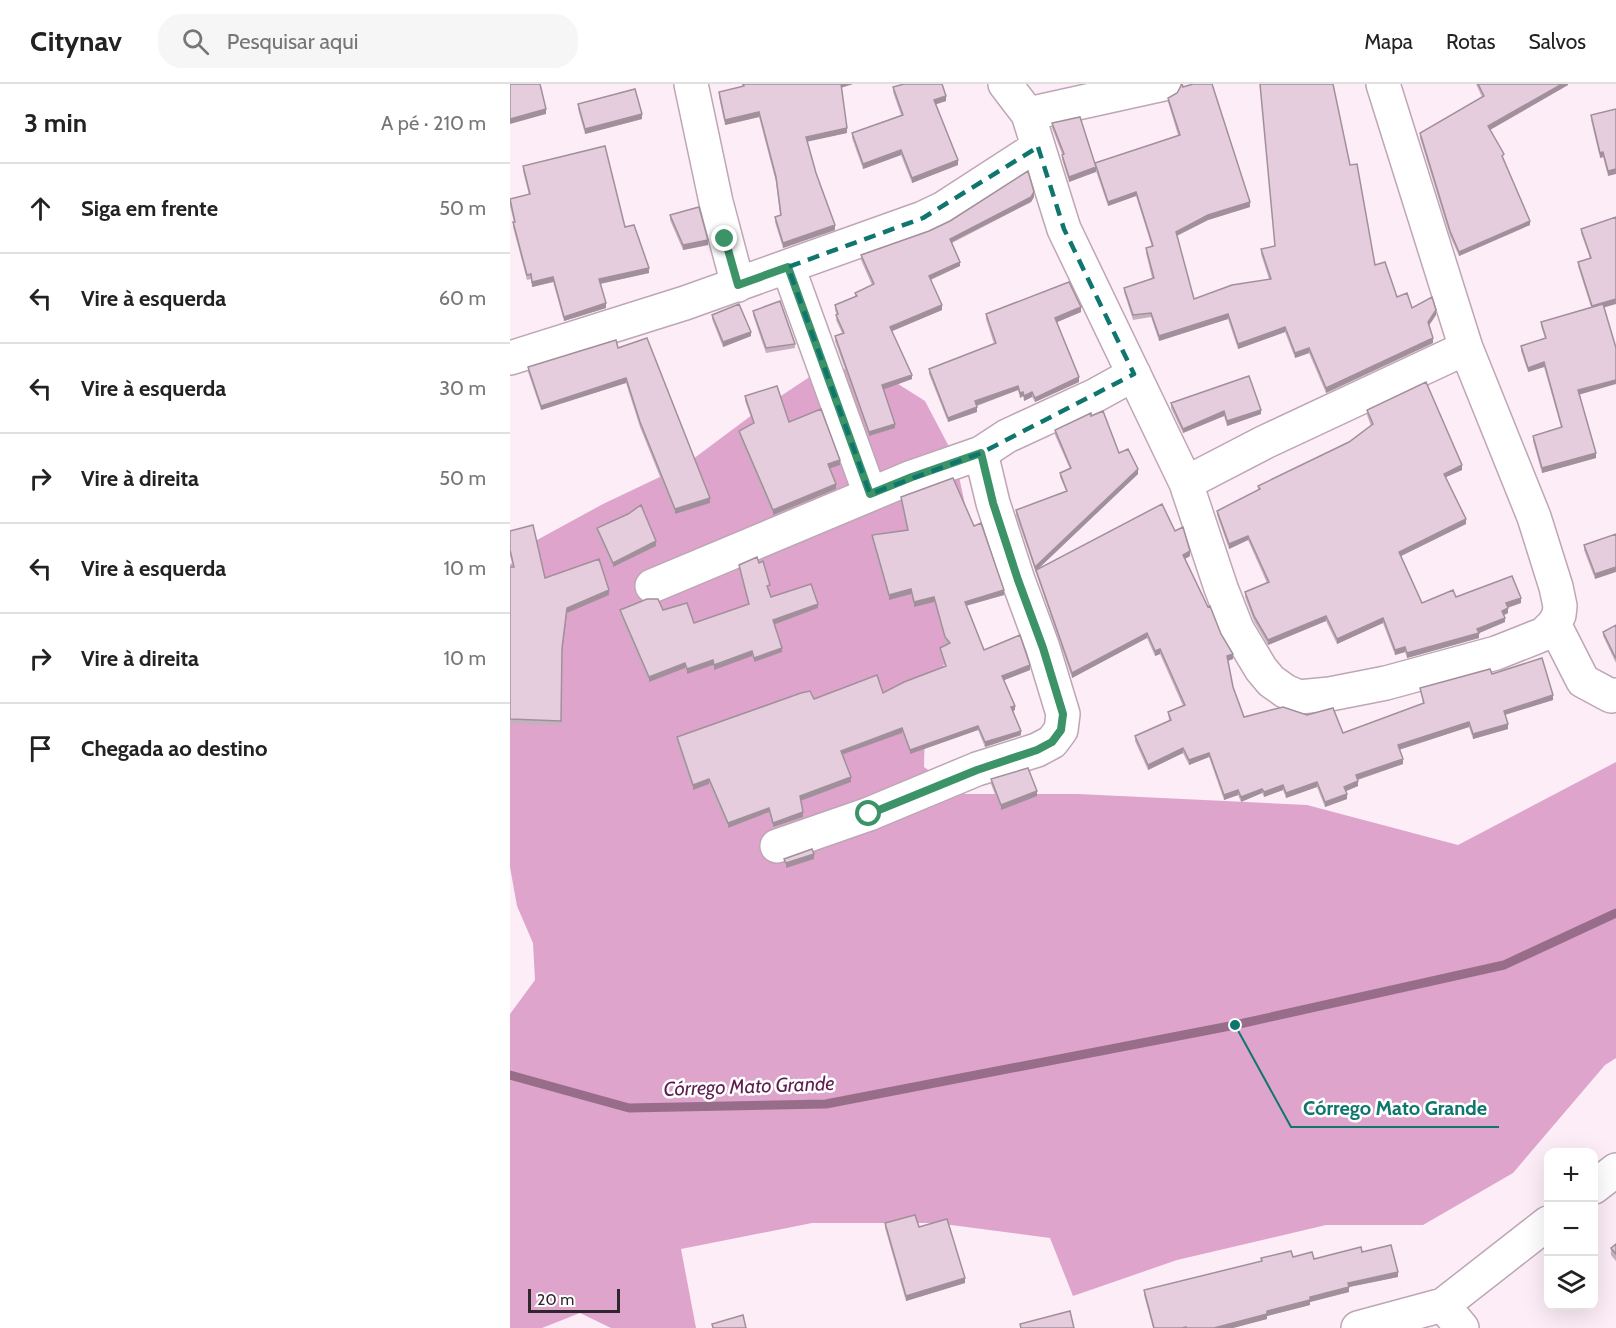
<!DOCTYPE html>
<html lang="pt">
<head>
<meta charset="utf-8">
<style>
	:root { --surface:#fff; --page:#f6f6f6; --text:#222; --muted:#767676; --line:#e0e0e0 }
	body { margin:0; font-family:Cabin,sans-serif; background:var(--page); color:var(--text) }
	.controls { position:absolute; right:18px; bottom:18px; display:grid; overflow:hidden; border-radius:12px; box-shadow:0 6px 24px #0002 }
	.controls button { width:54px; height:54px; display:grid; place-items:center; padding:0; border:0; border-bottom:2px solid var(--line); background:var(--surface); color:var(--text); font:30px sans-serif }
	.scale { position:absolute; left:18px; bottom:15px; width:92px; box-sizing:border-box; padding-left:6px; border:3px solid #30262d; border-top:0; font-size:16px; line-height:21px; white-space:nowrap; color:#30262d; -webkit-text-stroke:4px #fff; paint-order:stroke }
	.stop { position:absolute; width:18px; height:18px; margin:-14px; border:4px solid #3c9368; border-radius:50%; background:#fff }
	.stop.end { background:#3c9368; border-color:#fff; box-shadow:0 2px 6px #0008 }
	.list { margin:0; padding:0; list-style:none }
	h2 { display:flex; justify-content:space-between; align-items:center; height:78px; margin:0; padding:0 24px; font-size:26px }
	h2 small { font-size:20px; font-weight:400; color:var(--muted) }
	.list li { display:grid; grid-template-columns:39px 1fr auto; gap:18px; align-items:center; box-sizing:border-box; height:90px; padding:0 24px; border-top:2px solid var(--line) }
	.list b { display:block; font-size:22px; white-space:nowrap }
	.list em { font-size:20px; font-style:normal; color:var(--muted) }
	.icon { flex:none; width:33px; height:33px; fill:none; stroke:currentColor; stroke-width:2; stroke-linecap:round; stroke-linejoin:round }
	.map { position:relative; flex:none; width:1106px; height:1244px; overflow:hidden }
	header { display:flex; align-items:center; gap:36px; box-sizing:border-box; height:84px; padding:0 30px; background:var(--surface); border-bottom:2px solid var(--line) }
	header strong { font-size:28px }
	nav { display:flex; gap:33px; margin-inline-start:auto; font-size:21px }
	.search { width:420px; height:54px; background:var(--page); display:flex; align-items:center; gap:15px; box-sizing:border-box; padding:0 21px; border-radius:24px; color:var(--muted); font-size:22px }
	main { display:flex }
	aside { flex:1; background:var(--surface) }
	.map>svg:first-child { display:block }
</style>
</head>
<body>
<header>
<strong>Citynav</strong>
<div class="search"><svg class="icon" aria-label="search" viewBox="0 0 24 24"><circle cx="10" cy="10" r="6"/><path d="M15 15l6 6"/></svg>Pesquisar aqui</div>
<nav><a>Mapa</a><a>Rotas</a><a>Salvos</a></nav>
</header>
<main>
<aside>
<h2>3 min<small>A pé · 210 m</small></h2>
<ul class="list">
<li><svg class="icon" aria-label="ahead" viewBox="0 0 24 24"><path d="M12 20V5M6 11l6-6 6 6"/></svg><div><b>Siga em frente</b></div><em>50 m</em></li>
<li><svg class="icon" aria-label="left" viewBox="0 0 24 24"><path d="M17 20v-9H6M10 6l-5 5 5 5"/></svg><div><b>Vire à esquerda</b></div><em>60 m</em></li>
<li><svg class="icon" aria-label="left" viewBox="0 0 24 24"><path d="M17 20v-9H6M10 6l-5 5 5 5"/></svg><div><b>Vire à esquerda</b></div><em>30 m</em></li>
<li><svg class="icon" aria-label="right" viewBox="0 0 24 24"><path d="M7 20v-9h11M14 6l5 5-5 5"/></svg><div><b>Vire à direita</b></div><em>50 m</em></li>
<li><svg class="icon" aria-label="left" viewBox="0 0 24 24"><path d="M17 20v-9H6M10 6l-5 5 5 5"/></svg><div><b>Vire à esquerda</b></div><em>10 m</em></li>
<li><svg class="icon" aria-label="right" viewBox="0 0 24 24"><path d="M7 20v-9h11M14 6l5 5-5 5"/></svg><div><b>Vire à direita</b></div><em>10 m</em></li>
<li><svg class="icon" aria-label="arrive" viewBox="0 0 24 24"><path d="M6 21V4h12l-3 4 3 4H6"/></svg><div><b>Chegada ao destino</b></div></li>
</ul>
</aside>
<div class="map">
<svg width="1106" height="1244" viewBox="0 0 1106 1244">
	<rect width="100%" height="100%" fill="#fcedf7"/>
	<path fill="#dea4cb" d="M313,284L366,286L415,317L445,374L460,444L446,541L415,641L414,683L453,710H568L797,721L948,761L1106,678V974L1095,981L1003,1089L913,1141H816L667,1176L563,1212L540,1154L426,1139H302L171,1165L186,1244H101L70,1229L32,1244H0V930L25,896L23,859L7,822L0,783V481L16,462L93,420L175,381L242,331Z"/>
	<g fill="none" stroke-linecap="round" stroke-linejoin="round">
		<path stroke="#986d8a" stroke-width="9" d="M0,991L119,1024L316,1020L725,941L994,881L1106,829"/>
		<g stroke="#bea6b5" stroke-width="36">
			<path id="minor" d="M181,0L206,118L228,201
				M495,0L518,30L554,145L676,399L711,504L727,545L751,585L761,597L775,607L789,613L820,610L876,599L986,569L1034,550L1044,540L1049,531L1050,522L1046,503L1024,433L956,264L873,0
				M518,30L654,0
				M278,183L360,410
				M0,274L175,219L413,134L432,125L528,63
				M676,399L755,358L956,264
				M142,502L402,393L471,369L497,352L586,311L624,290
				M1044,540L1073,597L1101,612L1106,611
				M267,762L359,730L467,685L527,666L542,658L551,646L553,630L533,564L508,496L483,419L471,369
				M1084,1103L1106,1086
				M933,1221L952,1244
				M848,1244L933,1221L1038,1139"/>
		</g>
		<use href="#minor" stroke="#fff" stroke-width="33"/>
	</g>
	<path fill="#c6b0be" d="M232,0H343L331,4L337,49L297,57L306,89L325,146L273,164L265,138V133L270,131L266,98L249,33L215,41L209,13V8L233,3Z
		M966,0H1058V1L980,46L994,75L1020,141L949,172L940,152L910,54V49L972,13Z
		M383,3L436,17L426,20L448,81L402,99L391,71L353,85L342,54V49L391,31L383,8Z
		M658,14L740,123L698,136L667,152L684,215L759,195L751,170V165L764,162L840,81L865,181L887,213L902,224L926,231L919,241L923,259L816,309L799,269L785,274L775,248L728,265L718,235L649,257L641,233L623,236L614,208V204L642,194L636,169V164L642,163L626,112L598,122L586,87L559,98L552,75V70L542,44V39L585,80L668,51L658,18Z
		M68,20L132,35L75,50L68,25Z
		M1106,25L1098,92L1093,73L1090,74L1081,36V31Z
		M13,82L115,143L139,189L90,200L96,224L54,237L43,198L22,203L21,195L17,196L3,143V138H4L0,122V115L19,111L13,87Z
		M524,113L521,118L442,159L450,182L421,196L432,226L382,247L402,295L374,305L385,344L359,352L325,257V252L332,249L326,236L327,231L325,226V221L345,212V209L362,201L351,176V171Z
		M160,131L198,161L173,166L160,136Z
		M1106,133L1094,224L1070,311L1086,374L1032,389L1023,357V352L1051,343L1034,283L1018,288L1011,267V262L1035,254L1031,242V238L1081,223L1068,182V178L1080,174L1071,149V145Z
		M243,227L285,260V264L256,269L243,231Z
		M571,228L547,238L569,298L525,318L522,313L514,317L513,312L510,314L508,306L467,322V328L438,338L419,290V285L484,260L476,235V230Z
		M202,231L241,252L213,263L202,235Z
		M108,264L200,419L165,430L130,343L116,299L31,326L18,288V283Z
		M235,312L279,338L330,381L320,384L326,405L263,431L229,352V347L243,339L235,317Z
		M661,319L751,330L717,342L714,332L673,349L661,324Z
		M857,326L952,386L936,393L956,440L891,472L912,519L946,513L1011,519L998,524V529L994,531L995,538L969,549V554L897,574L895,568L885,571L873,539L827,560L816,537L758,561L744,537L735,513V508L757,499L738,456L719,465L707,431V427L748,406V402L839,358L861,342L857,331Z
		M581,332L609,369L628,390L527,485L665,447L680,472L675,475L723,575L718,577L723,603L734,633L833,649L913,620L910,604L982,590L1043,616L995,631L998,645L963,655L959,643L889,666L893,680L848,696V702L836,707L837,715L815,723L807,703L776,714L773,706L754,713L752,709L731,718L728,711L714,716L699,673L679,681L673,669L638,686L625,657V652L659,637L658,628L673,622L650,570L645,572L637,554L562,594L506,431V426L556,407L550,393V389L560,385L545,351V346Z
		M391,413L494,511L456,522L474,566L520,586L494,596L505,626L503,627L511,651L475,663L468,646L400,670L392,649L332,671L341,698L291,717L293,733L263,743L259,728L218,744L199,700L183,706L167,658V653L304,615L373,609L435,583L430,568V564L437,561L435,557L424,518L404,523L401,510L379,516L362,456V451L397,446L391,418Z
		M87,444L146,462L103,483L87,449Z
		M0,447L35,494L99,511L57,529L52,569L51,641L0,640V483H3L0,471Z
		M1106,450L1085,495L1074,466V461Z
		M229,481L260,505L258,506L261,513L308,524L264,540L272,568L244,578L242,572L204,586L203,581L177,590L175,584L139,598L110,531V526H153L184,539L238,521L229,486Z
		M1106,541V579L1093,552V548Z
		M481,695L527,712L491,726L481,700Z
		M375,1139L409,1143L455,1199L396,1217L375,1144Z
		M1106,1160V1177L1101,1171V1164Z
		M852,1168L888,1193L839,1203V1208L800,1218V1221L757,1232V1235L723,1244H643L634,1211V1206L751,1178V1174L783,1173L804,1175Z"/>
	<path fill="#a1909b" d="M330,0H343L330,4Z
		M1052,0H1058V1L978,47V42Z
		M436,12V17L424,21V16Z
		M36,25V30L0,40V35Z
		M249,28V33L215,41V36Z
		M132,30V35L75,50V45Z
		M337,44V49L296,58V53Z
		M391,66V71L353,85V80Z
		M1093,68V73L1090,74V69Z
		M448,76V81L402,99V94Z
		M586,83V88L559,98V93Z
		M1106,85V90L1098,92V87Z
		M524,108V113L521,118L440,159V155Z
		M626,108V112L598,122V118Z
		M740,118V123L698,136L666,152V148L698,131Z
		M1020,137V141L949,172V168Z
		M325,141V146L273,164V159Z
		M198,156V161L173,166V161Z
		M450,178V182L419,196V192Z
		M139,184V189L89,200V195Z
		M43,193V198L22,203V198Z
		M1106,215V220L1082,227V222Z
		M96,219V224L54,237V233Z
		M432,221V226L380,248V243Z
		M571,223V228L545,239V234Z
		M926,226V231L918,243V238Z
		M718,230V235L649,257V252Z
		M775,243V248L728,265V260Z
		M241,248V252L213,263V258Z
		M923,254V259L816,309V304Z
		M799,264V269L785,274V269Z
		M1034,278V283L1018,288V284Z
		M402,291V295L372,306V301Z
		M569,293V298L525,318V314Z
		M116,294V299L31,326V322Z
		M1106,296V300L1068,311V306Z
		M508,302V306L465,322V317Z
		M513,308V312L510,314V309Z
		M522,308V313L514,317V312Z
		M467,323V328L438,338V334Z
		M751,326V330L717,342V337Z
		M714,327V332L673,349V345Z
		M385,340V344L359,352V348Z
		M1086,369V374L1032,389V384Z
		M330,376V381L318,385V380Z
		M952,381V386L934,394V390Z
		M628,385V390L525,488V483Z
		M326,400V405L263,431V426Z
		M200,414V419L165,430V425Z
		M956,435V440L889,473V468Z
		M738,452V456L719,465V460Z
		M146,457V462L103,483V479Z
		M680,467V472L673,476V471Z
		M1106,483V488L1085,495V490Z
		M401,505V510L379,516V511Z
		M99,506V511L57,529L52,569L51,641L52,564L57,524Z
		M494,506V511L455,522V518Z
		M424,513V518L404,523V518Z
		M1011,514V519L996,524V519Z
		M308,520V524L263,541V536Z
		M998,524V529L992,532V527Z
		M816,532V537L758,561V556Z
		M873,534V539L827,560V555Z
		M995,534V538L967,550V545Z
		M637,549V554L562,594V589Z
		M969,549V554L897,574V569Z
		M895,563V568L885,571V566Z
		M272,564V568L244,578V574Z
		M650,565V570L645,572V567Z
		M242,567V572L204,586V581Z
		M723,570V575L717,577V572Z
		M203,576V581L177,590V585Z
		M175,579V584L139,598V593Z
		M520,581V586L492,597V592Z
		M1043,611V616L994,631V627Z
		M505,622V626L501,628V623Z
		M959,638V643L888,666V661Z
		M998,640V645L963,655V650Z
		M468,642V646L400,670V666Z
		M392,644V649L331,671V667Z
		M511,647V651L475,663V658Z
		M673,664V669L638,686V681Z
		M699,669V673L679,681V676Z
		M893,675V680L846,696V691Z
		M341,693V698L290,717V712Z
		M199,695V700L183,706V701Z
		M848,697V702L834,708V703Z
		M807,698V703L776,714V709Z
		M773,701V706L754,713V708Z
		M752,705V709L731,718V713Z
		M728,706V711L714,716V711Z
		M527,707V712L491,726V721Z
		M837,710V715L815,723V718Z
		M259,724V728L218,744V739Z
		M293,728V733L263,743V739Z
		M304,770V775L276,784V779Z
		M888,1188V1193L839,1203V1208L800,1218V1221L757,1232V1235L723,1244H704L800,1213L838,1199Z
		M455,1194V1199L396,1217V1212Z"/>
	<path fill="#e6cddd" stroke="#a1909b" stroke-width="1.5" d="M0,0H30L36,25L0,35Z
		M233,0H331L337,44L296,53L306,89L325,141L273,159L265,133L271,131L266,93L249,28L215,36L209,8L234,2Z
		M394,0H432L436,12L424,16L448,76L402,94L391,66L353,80L342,49L393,31L383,3Z
		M672,0L673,3L683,0H702L740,118L698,131L666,148L684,215L722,201L761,195L751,165L765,162L750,0H823L840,81L847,80L865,181L875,178L887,213L897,209L902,224L922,213L926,226L918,238L923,254L816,304L799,264L785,269L775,243L728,260L718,230L649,252L641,229L623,231L614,204L644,194L636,164L643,162L626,108L598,118L585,79L670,51L658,14L667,9Z
		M968,0H1052L978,42L994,70L992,72L1020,137L949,168L940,147L910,49L974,12Z
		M125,5L132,30L75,45L68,20Z
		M1106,25V85L1098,87L1093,68L1090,69L1081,31Z
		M570,33L586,83L559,93L552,71L554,70L542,39Z
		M95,62L115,143L124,141L139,184L89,195L96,219L54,233L43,193L22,198L21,190L17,191L3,138H5L0,115L20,110L13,82Z
		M518,87L524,108L521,113L440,155L450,178L419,192L432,221L380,243L402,291L372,301L385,340L359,348L325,252L334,249L326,231L328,230L325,221L347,212L345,209L364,200L351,171L419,147L440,137Z
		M189,123L198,156L173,161L160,131Z
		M1106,133V215L1082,222L1068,178L1081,174L1071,145Z
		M559,198L571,223L545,234L569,293L525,314L522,308L514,312L513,308L510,309L508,302L465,317L467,323L438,334L419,285L486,259L476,230Z
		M270,217L285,260L256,264L243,227Z
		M229,220L241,248L213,258L202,231Z
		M1093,220L1106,264V296L1068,306L1086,369L1032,384L1023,352L1052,343L1034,278L1018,284L1011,262L1036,254L1031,238Z
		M137,254L200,414L165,425L130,338L116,294L31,322L18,283L106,256L108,264Z
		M739,292L751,326L717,337L714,327L673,345L661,319Z
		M916,298L952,381L934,390L956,435L889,468L912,519L943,506L946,513L1002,492L1011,514L996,519L998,524L992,527L995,534L967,545L969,549L897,569L895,563L885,566L873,534L827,555L816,532L758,556L744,532L735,508L759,498L738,452L719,460L707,427L750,405L748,402L839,358L863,340L857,326Z
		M267,302L279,338L311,325L330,376L318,380L326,400L263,426L229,347L244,339L235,312Z
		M593,327L609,369L618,365L628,385L525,483L506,426L557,407L550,389L561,384L545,346L581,329V332Z
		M443,394L464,442L471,439L494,506L455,518L474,566L510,551L520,581L492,592L505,622L501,623L511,647L475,658L468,642L400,666L392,644L331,667L341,693L290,712L293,728L263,739L259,724L218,739L199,695L183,701L167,653L291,609L300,607L304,615L367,591L373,609L394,598L436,582L430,564L440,559L435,553L424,513L404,518L401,505L379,511L362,451L398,446L391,413Z
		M652,420L665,447L673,443L680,467L673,471L698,523L700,522L711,550L723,570L717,572L723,603L734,633L773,623L797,631L823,624L833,649L914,619L910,604L980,585L982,590L1032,574L1043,611L994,627L998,640L963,650L959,638L888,661L893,675L846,691L848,697L834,703L837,710L815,718L807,698L776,709L773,701L754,708L752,705L731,713L728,706L714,711L699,669L679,676L673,664L638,681L625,652L661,636L658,628L675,621L650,565L645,567L637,549L562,589L526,486Z
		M131,421L146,457L103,479L87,444L118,430Z
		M23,441L35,494L89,475L99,506L57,524L52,564L51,637L0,635V483H4L0,466V447Z
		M1106,450V483L1085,490L1074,461Z
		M247,473L249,479L253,477L260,501L257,502L261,513L301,500L308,520L263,536L272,564L244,574L242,567L204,581L203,576L177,585L175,579L139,593L110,526L137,515H148L153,526L177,519L184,539L239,520L229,481Z
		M1106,541V575L1093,548Z
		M518,684L527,707L491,721L481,695Z
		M302,765L304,770L276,779L274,775Z
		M405,1131L409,1143L437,1135L455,1194L396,1212L375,1139Z
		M1106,1160V1170L1101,1164Z
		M881,1161L888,1188L838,1199L839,1203L800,1213V1216L757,1227V1230L704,1244H676V1243L672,1244H644L634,1206L752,1177L751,1174L781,1167L783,1173L802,1168L804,1175L851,1163L852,1168Z
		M560,1227L564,1244H511L510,1240Z
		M233,1231L236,1244H203L202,1240Z"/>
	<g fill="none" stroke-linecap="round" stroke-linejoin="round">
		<path stroke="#3c9368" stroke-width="8" d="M215,155L228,201L278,183L360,410L402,393L471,369L483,419L508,496L533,564L553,630L551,646L542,658L527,666L467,686L359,730"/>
	</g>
	<path fill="none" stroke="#0f766e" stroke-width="4.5" stroke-dasharray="12 8" stroke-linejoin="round" d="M528,63L554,145L624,290L471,369L360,410L278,183L413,134Z"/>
	<g text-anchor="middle" stroke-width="5" stroke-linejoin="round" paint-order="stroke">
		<g font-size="20" font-style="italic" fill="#5f1c4e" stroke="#fff">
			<text transform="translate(239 1002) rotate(-2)" y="7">Córrego Mato Grande</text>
		</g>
	</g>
	<path fill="none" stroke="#0f766e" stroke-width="2" d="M725 941L781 1043H989"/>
	<circle fill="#0f766e" stroke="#fff" stroke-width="2" cx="725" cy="941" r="6"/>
	<g font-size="20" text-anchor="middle" font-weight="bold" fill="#0f766e" stroke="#fff" stroke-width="5" stroke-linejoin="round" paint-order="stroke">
		<text x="885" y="1031">Córrego Mato Grande</text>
	</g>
</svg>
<div class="controls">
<button>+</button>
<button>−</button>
<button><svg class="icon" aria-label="layers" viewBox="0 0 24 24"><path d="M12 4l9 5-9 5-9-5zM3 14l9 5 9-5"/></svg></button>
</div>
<div class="scale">20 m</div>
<div class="stop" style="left:359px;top:730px"></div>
<div class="stop end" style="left:215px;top:155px"></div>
</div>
</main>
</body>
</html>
